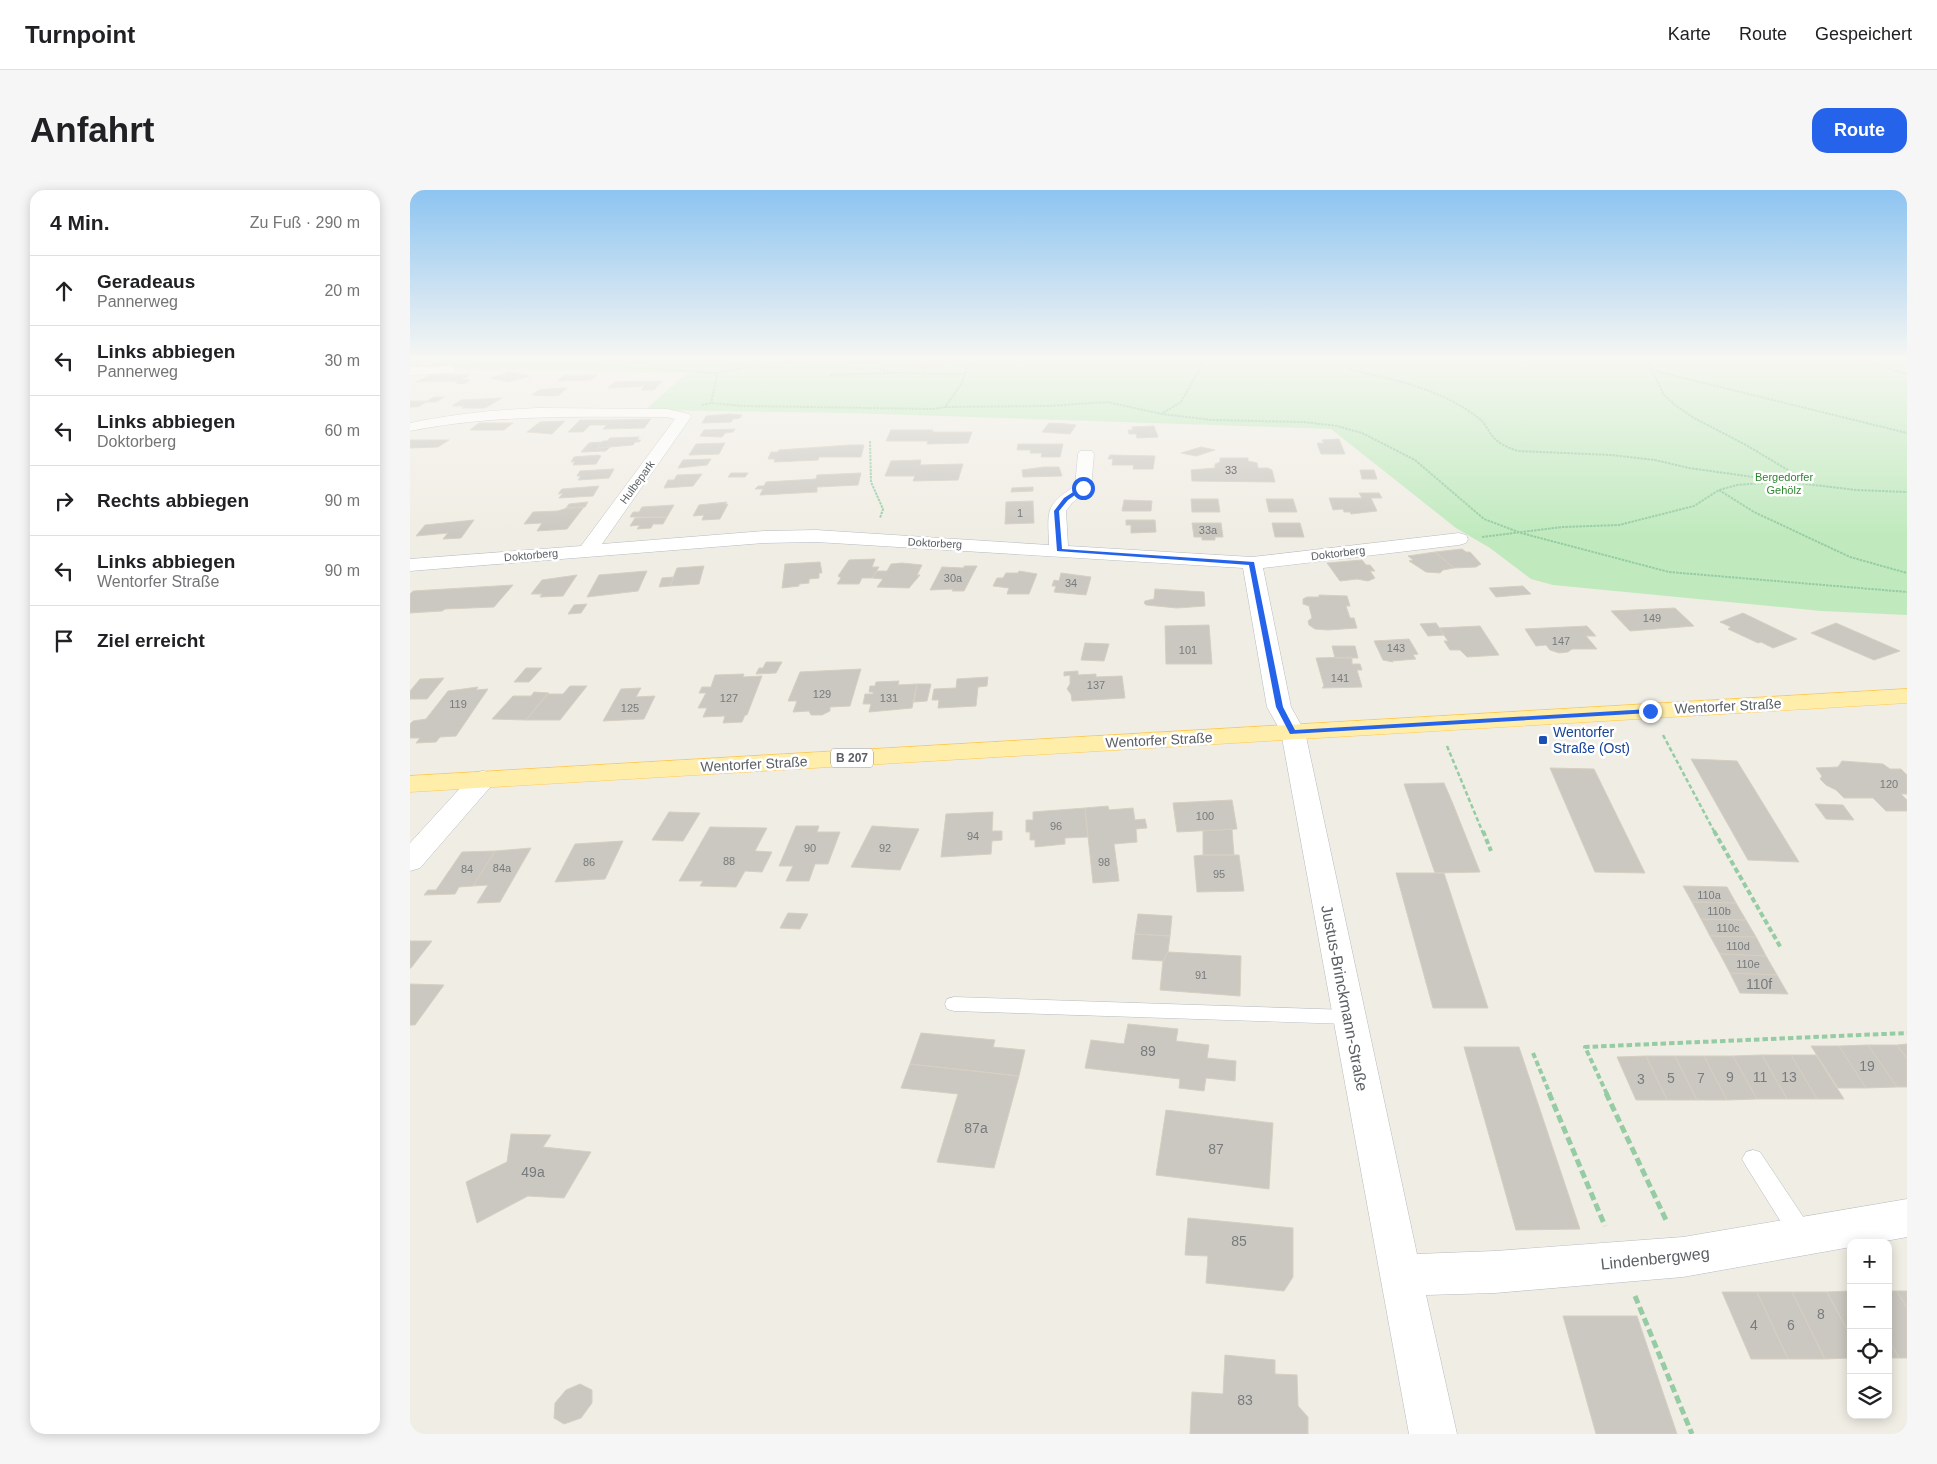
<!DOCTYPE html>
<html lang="de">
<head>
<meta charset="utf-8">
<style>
	:root { --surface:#fff; --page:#f6f6f6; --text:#202124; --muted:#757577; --line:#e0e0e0; --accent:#2563eb }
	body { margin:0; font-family:Helvetica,sans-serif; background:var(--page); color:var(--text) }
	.controls { position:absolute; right:15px; bottom:15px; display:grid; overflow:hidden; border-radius:10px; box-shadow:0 2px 12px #0003 }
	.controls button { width:45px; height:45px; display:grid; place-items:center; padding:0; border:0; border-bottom:1px solid var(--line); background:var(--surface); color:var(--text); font:25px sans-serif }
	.stop { position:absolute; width:15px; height:15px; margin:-11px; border:4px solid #2563eb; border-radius:50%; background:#fff }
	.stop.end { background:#2563eb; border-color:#fff; box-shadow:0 1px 5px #0008 }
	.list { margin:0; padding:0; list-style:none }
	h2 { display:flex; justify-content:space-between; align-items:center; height:65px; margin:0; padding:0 20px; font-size:21px }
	h2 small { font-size:16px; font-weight:400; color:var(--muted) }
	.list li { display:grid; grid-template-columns:32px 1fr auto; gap:15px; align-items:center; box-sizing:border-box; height:70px; padding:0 20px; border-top:1px solid var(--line) }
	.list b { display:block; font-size:19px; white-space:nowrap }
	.list p { margin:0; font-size:16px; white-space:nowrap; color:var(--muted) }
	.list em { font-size:16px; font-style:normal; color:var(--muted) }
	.icon { flex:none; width:28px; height:28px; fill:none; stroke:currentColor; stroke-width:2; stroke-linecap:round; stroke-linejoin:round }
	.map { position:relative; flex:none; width:1497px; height:1244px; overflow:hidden; border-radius:15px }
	header { display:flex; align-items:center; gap:30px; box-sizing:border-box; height:70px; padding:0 25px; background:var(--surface); border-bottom:1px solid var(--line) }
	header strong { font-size:24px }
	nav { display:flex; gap:28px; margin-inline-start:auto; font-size:18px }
	.intro { display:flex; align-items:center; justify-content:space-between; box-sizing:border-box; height:120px; padding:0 30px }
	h1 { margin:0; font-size:35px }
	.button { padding:12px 22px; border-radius:15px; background:var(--accent); color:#fff; font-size:18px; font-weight:700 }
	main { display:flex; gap:30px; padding:0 30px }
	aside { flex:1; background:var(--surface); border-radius:15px; box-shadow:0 2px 12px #0003 }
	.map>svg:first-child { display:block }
</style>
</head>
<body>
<header>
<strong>Turnpoint</strong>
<nav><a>Karte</a><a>Route</a><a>Gespeichert</a></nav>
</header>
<div class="intro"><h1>Anfahrt</h1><a class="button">Route</a></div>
<main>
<aside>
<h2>4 Min.<small>Zu Fuß · 290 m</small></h2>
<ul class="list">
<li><svg class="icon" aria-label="ahead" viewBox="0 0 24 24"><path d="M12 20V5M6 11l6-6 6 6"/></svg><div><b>Geradeaus</b><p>Pannerweg</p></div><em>20 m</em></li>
<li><svg class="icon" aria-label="left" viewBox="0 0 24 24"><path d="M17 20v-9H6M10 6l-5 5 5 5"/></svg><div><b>Links abbiegen</b><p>Pannerweg</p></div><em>30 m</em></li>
<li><svg class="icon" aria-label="left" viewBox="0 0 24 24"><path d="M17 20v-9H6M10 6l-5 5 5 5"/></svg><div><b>Links abbiegen</b><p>Doktorberg</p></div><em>60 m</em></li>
<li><svg class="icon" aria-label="right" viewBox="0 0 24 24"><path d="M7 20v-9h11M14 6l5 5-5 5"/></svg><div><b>Rechts abbiegen</b></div><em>90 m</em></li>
<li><svg class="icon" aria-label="left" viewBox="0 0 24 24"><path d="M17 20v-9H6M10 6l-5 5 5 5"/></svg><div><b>Links abbiegen</b><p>Wentorfer Straße</p></div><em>90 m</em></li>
<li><svg class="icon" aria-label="arrive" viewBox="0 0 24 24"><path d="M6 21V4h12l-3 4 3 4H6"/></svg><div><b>Ziel erreicht</b></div></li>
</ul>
</aside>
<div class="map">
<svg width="1497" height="1244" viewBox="0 0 1497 1244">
	<rect width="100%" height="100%" fill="#f0ede4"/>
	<path fill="#c0eabe" d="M29,170H1497V425L1411,421L1143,395L1121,389L1080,358L1046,338L921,239L440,223L235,220L277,183L49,179L10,180Z"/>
	<path fill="#cbc8c1" stroke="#d6cfc2" d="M0,170H18L9,176H0Z
		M540,170L534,173L529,179L506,177L512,170Z
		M99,182L106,183L120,186L98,192L81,188Z
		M23,184L60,185L53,189L60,190L54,194L45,193L48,191L6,192Z
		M154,185H188L181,190L147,191Z
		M252,191L244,200H231L235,196L198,198L205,192Z
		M152,198H157L149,205L143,206L122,205L129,200Z
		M24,207H34L26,212H16L8,217H0V211H17Z
		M92,208L75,218H52L55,216H42L51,210Z
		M320,224L332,225L330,228L323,229L321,232L292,233L296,226Z
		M241,229L234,238L193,239L202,230Z
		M170,230H202L197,235H180L173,242H158Z
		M155,231L142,244L117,242L130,232Z
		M69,233H103L94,240H60Z
		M639,233L657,234L666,235L660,244L632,242Z
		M744,236L748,247L727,248L726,244H719L718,240H723L722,237Z
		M325,239L323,242L315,243L312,247L290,246L294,240Z
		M481,240H523L522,242H562L558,253L517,254L518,251H476Z
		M229,247L227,250H231L229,252H225L223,255L187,258L193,251H197L200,248Z
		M929,249L935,264H911L907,253H914L912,250Z
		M0,250H39L28,257L0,258Z
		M192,252L187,258L200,257L196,261L171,262L179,253Z
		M315,253L309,264L279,265L286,254Z
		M608,254H653L650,267H631L632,263H620L621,260H607Z
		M440,255H454L451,267H409L408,270L364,272L365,269H358L361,262H368L369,260Z
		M791,257L805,260L786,266L771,263Z
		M188,265L191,266L186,274L163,275L165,271L161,272L164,267Z
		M700,265L745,266L743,279H723L724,275H702L703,269H698Z
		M810,268H838V271L847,273L848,278H858L862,280L865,292L782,291L781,280L805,278V274L810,272Z
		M301,269L297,275L268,278L273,270Z
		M511,270L510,275L553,274L548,290L503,291L505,286H475L481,271Z
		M634,277H649L652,286L613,287L612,280Z
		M204,279L199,288L168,290L171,286H167L170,281Z
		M950,280H964L967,289H952Z
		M321,283H338L335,287H318Z
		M451,283L448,295L407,297V302L350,305L353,299H345L348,296H354L356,292L406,289L407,285Z
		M292,284L283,296L254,298L258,290H264L267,285Z
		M189,296L183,306L149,308L153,303L148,304L152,299Z
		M623,297V301L601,302L602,298Z
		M949,303H969L972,308H961L967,321L941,324L940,322H934L933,319L923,320L919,308H952Z
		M781,309H808L810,322H782Z
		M856,309H883L887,322H859Z
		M714,310L742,311L741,321H712Z
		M623,311L624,333L595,334L596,312Z
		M178,312L175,317L156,318L159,314Z
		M317,312L315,314H318L310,329L292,330L294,325L283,326L289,315Z
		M264,315L257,327H220L223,322H229L232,317Z
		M174,317L157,339L127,341L132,333L114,334L123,322L148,321L157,318Z
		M257,327L253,334H243L241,338L227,339L230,335L220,336L225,328Z
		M64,330L51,348L33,349L38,343L6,346L15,335Z
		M716,330H745L746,342L721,343V335H716Z
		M782,333H811L813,347H805V350H792V347H784Z
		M862,333H890L894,347H865Z
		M1052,359L1056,362H1060L1071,374L1066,377L1044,378L1025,362Z
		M1025,362L1044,378L1033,380L1030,383L1016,382L999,371L1003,370L998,366Z
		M465,369L462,377H469L462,388H452L449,394H427L431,388L428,386L439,370Z
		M952,370L956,375H960L965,381H960L965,388L958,391L947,389L930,391L917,373Z
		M410,372L412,383H409V388L399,389V393L389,394V396L372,398L375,374Z
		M492,373L512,375L507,385H510L499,398L467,397L473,389L462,388L467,381H477L481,374Z
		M294,376L289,394L260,396L267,378Z
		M554,376H567L554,401H542L543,399L520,400L532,377L554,378Z
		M237,381L228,401L177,407L189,385Z
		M609,381L627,384L619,404H597L599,398L583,396L587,388H593L596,383H608Z
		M651,383L681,387L676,405L644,402L646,396H642L644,390L649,391Z
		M167,385L153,406L130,407L132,404H121L132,390Z
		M264,387L260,396L249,397L252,388Z
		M103,395L84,417L35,419L32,421L0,423V404L3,401Z
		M1113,396L1121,404L1086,407L1079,398Z
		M745,399L794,402L795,416L767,418L736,415L734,413L735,411L744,409Z
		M909,405L937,406L940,416H936L940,428H944L947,438L918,440L905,439L899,435L898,431L902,428L899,416L893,414V409L897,407H909Z
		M177,414L171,423L158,424L164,415Z
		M1265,418L1284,436L1220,441L1201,421Z
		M1333,423L1387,449L1363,458L1351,452L1348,453L1318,439L1321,437L1310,432Z
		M1026,433L1034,445L1018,446L1010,434Z
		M1426,433L1490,461L1464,470L1401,443Z
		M799,435L802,474H756L755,436Z
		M1070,436L1089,465L1057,467L1050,460H1040L1034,451H1038L1029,438Z
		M1177,436L1186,446H1176L1187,459H1162L1158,462L1149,463L1140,460L1136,455L1126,456L1115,439Z
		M999,449L1008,464L1003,465L1006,469L982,471L983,472L973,470L964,451Z
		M675,453L699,454L694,471L671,470Z
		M922,456H945L948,468H925Z
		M942,467V474H950L952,480H947L952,497L912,498L914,496L906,468Z
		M356,472H372L366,483L346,484L349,478H353Z
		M116,478H132L119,492H104Z
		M451,479L440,516L420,517V521L412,525H401L399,521L383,522L387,511H378L390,482Z
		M668,481V485L686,484V487L712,486L715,508L662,511L661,504L657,499L660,494V485L654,486V482Z
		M334,484L333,487L352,486L337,525H335L332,532L313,533L315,526L293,527L297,518H288L296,503H289L292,497H301L305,485Z
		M578,487L577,496L568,497L566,516L528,518L529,510H522L524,499L546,498L547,489Z
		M34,488L17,509H0V501L10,489Z
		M489,491L488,495L507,494L502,518L459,522L461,514H453L455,504H463V502H459L460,496H465L466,492Z
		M507,494H521L517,511L504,512Z
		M160,496H177L150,530H116L137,504H153Z
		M68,497L66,500L78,499L46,546L30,547L26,552L6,553L10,548H0V534L3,531L16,529L38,501Z
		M231,498L226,507L245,506L234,529L193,531L211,499Z
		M124,502L139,503L116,530L82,529L103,506H121Z
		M1281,569L1327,571L1389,672L1338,670Z
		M1432,571L1473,574L1480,579H1491L1497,585V604H1491L1497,610V621H1476L1463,608H1434L1426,600L1416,595L1410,589L1412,586L1406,578L1428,577Z
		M1140,578L1184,579L1235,683L1185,682Z
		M1034,593L1043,614L1070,682L1025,683L994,594Z
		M822,610L827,639L767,642L763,613Z
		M1405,614L1433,615L1444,630L1416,629Z
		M698,616L699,620L723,618L725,630L735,629L737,638L726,639L727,652L704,654L709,691L683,693L675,618Z
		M675,618L678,647L655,648V654L625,657V650H620V642H616V630H623V622Z
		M259,622L290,623L273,651L242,650Z
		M583,622L582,641H592V650L582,651L581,664L531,667L536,624Z
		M386,636H409L407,642H430L418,674H405L399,691H376L383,676H369Z
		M462,636L509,639L490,680L441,677Z
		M300,637L357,638L345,661L362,662L352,682L335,681L326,697L290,696L293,691H269Z
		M822,639L824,665H793V641Z
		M213,651L195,689L145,692L165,654Z
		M121,658L90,712L67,713L78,695L63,696L85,661Z
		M85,661L63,696L49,697L45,704L14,705L18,700H26L52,662Z
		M793,665H829L834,701L787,702L784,666Z
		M986,683H1034L1078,818H1023Z
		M1273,696L1317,697L1326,713L1282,712Z
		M1282,712L1326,713L1336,730L1291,729Z
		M378,723L398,724L390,739L370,738Z
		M728,724L762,726L760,746L725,744Z
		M1291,729L1336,730L1346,747L1300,746Z
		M725,744L760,746L758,762L753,771L722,769Z
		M1300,746L1346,747L1356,766L1310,764Z
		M0,751H22L1,778H0Z
		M758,762L831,766L830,806L750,800L753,771Z
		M1310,764L1356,766L1367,785L1320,783Z
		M1320,783L1367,785L1378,804L1330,803Z
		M0,794L34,795L5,835H0Z
		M718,834L768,839L766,851L799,855L797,868L826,871L825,891L796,888L794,901L769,898L770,889L675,878L681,850L714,854Z
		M511,843L585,850L583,857L615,860L609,886L500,874Z
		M1497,854V869L1487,855Z
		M1458,855L1487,897L1456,898L1429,856Z
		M1458,855H1487L1497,869V897H1487Z
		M1401,856H1429L1456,898H1428Z
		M1054,857H1109L1170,1039L1106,1040Z
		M1352,865H1381L1407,909H1377Z
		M1352,865L1377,909H1347L1323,866Z
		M1381,865H1406L1434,909H1407Z
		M1236,866L1257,910H1226L1207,867Z
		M1236,866H1265L1287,910H1257Z
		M1265,866H1294L1317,910H1287Z
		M1294,866H1323L1347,909L1317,910Z
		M500,874L609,886L584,978L527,972L548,904L491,898Z
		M756,920L863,933L859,999L746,985Z
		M101,944L141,945L133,957L181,962L154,1008L118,1006L67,1033L56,992L97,972Z
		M778,1028L883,1038V1087L874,1101L796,1093L798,1066L775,1065Z
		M1441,1101V1147L1417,1102Z
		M1478,1101H1487L1497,1118V1168H1489L1478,1148Z
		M1487,1101H1497V1118Z
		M1312,1102H1347L1378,1169H1341Z
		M1347,1102H1382L1415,1169H1378Z
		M1382,1102H1417L1441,1147V1168L1415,1169Z
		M1153,1126H1227L1267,1244H1186Z
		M1478,1148L1489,1168H1478Z
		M815,1165L865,1170V1184L887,1185L888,1216L898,1227V1244H780L782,1202L813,1204Z
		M170,1194L182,1200V1213L171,1228L154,1234L144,1228L145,1213L156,1200Z"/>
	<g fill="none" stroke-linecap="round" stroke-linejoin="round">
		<g stroke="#b7bbc0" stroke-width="1">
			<path id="lane" d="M544,807L939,820L946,822L948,827L946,832L939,834L544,821L537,819L535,814L537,809Z
				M1343,960L1350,962L1400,1037L1403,1045L1400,1053L1392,1056L1384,1053L1336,976L1332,969L1336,962Z"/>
		</g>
		<g stroke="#b7bbc0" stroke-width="1">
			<path id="street" d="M39,176L46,180L44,183L0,185V177Z
				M128,218L257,219L279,224L281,227L192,354L354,341L406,340L639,355C638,321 634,316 665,296L668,264L670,261H682L684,264L681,298L662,313L656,321L658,356L842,367L1049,343L1056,345L1058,349L1056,353L1049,355L853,378L881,517L895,542L1007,1064L1085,1061L1273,1047L1497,1009V1047L1465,1053H1441V1057L1273,1087L1085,1103L1016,1105L1047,1244H999L871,542L857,517L833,378L406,352L354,353L0,381V369L171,356L265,229L257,227C171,227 85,224 0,241V233C43,224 84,220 128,218Z
				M73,581L82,583L86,589L82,595L10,678L0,681V653L64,583Z"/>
		</g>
		<g stroke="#ffc74e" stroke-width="1">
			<path id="primary" d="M1497,499V513L0,602V586Z"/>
		</g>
		<path stroke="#96cca4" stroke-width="2" stroke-dasharray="2.5 1" stroke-linecap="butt" d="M302,170C356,181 413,179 468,170
			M935,170L936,176L942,180C987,190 1034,200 1071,230C1074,233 1077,238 1080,243C1087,253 1096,257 1108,261L1201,265L1245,270L1279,278L1372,291
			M1237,170L1254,205L1265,215L1284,228L1336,255L1398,292
			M1451,170L1497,184
			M418,173L431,170
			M62,175H188L304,183L307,186L301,213
			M414,177L467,178L483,183L555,184
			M1245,181L1497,243
			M305,183L338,177
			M420,185L480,183
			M292,215L301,213L334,216L523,219L535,217L552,193L557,178L570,170
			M535,217L638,216L697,212L752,224L802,230L894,232L927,236L952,243L1005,270L1074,329L1111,343L1259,382L1497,402
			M753,223L771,212L795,170
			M460,251L461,292L473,319L470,328
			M1371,291L1446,300L1497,302
			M1309,300L1344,322L1440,367L1497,383
			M1072,347L1152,337L1209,335L1284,316L1309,300L1327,295L1365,292"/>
		<path stroke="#96cca4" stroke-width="2.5" stroke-dasharray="4.5 2.5" stroke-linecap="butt" d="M1253,545L1305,643
			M1037,556L1073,643"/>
		<path stroke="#96cca4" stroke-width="4" stroke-dasharray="5.5 3" stroke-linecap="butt" d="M1073,641L1081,661
			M1304,641L1371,758
			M1123,863L1140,904
			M1197,904L1175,857L1497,843"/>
		<path stroke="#96cca4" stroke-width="5" stroke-dasharray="8 4" stroke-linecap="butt" d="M1139,903L1195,1036
			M1196,903L1257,1032
			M1225,1106L1282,1244"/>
		<use href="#lane" fill="#fff" fill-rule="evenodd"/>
		<use href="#street" fill="#fff" fill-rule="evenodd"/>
		<use href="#primary" fill="#fea" fill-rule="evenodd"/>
	</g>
	<linearGradient id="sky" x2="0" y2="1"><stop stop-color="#8dc4f1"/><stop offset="0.49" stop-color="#f8f7f3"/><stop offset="1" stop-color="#f8f7f3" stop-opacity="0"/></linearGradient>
	<rect width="1497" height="345" fill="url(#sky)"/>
	<path fill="#2563eb" d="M671,297L675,298L658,310L649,321L652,359L844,372L873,517L885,540L1240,519L1244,521L1240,523L880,544L866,517L839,375L647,361L644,321L654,308Z"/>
	<rect fill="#1a4fb4" stroke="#fff" stroke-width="2" x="1128" y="545" width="10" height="10" rx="2.5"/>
	<g text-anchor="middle" stroke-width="5" stroke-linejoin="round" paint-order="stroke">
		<g font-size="11" fill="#787b7d">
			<text x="821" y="284">33</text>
			<text x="610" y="327">1</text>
			<text x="798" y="344">33a</text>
			<text x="543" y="392">30a</text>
			<text x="661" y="397">34</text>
			<text x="1242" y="432">149</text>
			<text x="1151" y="455">147</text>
			<text x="986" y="462">143</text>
			<text x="778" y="464">101</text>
			<text x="930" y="492">141</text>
			<text x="686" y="499">137</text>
			<text x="412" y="508">129</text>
			<text x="319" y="512">127</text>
			<text x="479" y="512">131</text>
			<text x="48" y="518">119</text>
			<text x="220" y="522">125</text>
			<text x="1479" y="598">120</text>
			<text x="795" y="630">100</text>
			<text x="646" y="640">96</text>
			<text x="563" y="650">94</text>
			<text x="400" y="662">90</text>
			<text x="475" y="662">92</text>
			<text x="319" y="675">88</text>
			<text x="179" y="676">86</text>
			<text x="694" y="676">98</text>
			<text x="92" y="682">84a</text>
			<text x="57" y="683">84</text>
			<text x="809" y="688">95</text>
			<text x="1299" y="709">110a</text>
			<text x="1309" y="725">110b</text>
			<text x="1318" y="742">110c</text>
			<text x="1328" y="760">110d</text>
			<text x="1338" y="778">110e</text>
			<text x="791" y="789">91</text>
		</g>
		<g font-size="11" fill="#2c862d" stroke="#fff">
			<text x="1374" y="291">Bergedorfer<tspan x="1374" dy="13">Gehölz</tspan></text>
		</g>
		<g font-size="11" fill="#5c6166" stroke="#fff">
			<text transform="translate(227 292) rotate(-54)" y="4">Hulbepark</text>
			<text transform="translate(525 353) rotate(3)" y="4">Doktorberg</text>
			<text transform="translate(928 363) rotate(-7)" y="4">Doktorberg</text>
			<text transform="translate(121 365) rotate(-5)" y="4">Doktorberg</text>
		</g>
		<rect fill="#fff" stroke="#8d9094" stroke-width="1" x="421" y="558.5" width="42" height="19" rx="4"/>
		<g font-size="12" font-weight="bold" fill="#5c6166">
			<text x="442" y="572">B 207</text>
		</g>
		<g font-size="14" fill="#5c6166" stroke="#fff">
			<text transform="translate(1318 516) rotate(-3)" y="5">Wentorfer Straße</text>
			<text transform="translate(749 550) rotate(-3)" y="5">Wentorfer Straße</text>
			<text transform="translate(344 574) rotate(-3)" y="5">Wentorfer Straße</text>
		</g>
		<g font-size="14" fill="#164399" stroke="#fff" text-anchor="start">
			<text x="1143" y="547">Wentorfer<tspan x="1143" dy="16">Straße (Ost)</tspan></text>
		</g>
		<g font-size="14" fill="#787b7d">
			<text x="1349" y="799">110f</text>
			<text x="738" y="866">89</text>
			<text x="1457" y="881">19</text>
			<text x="1320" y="892">9</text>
			<text x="1350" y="892">11</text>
			<text x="1379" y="892">13</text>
			<text x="1261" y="893">5</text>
			<text x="1291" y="893">7</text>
			<text x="1231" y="894">3</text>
			<text x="566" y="943">87a</text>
			<text x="806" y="964">87</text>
			<text x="123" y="987">49a</text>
			<text x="829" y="1056">85</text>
			<text x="1411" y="1129">8</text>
			<text x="1344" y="1140">4</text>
			<text x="1381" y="1140">6</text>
			<text x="835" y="1215">83</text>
		</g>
		<g font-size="16" fill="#5c6166" stroke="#fff">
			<text transform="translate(935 808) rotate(79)" y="6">Justus-Brinckmann-Straße</text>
			<text transform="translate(1245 1068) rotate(-6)" y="6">Lindenbergweg</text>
		</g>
	</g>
</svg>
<div class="controls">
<button>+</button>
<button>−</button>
<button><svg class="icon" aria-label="locate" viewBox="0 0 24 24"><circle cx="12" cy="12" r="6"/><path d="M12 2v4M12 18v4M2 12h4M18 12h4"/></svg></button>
<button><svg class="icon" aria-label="layers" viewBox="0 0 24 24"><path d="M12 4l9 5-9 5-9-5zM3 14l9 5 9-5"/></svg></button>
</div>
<div class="stop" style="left:673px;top:298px"></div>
<div class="stop end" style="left:1240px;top:521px"></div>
</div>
</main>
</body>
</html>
